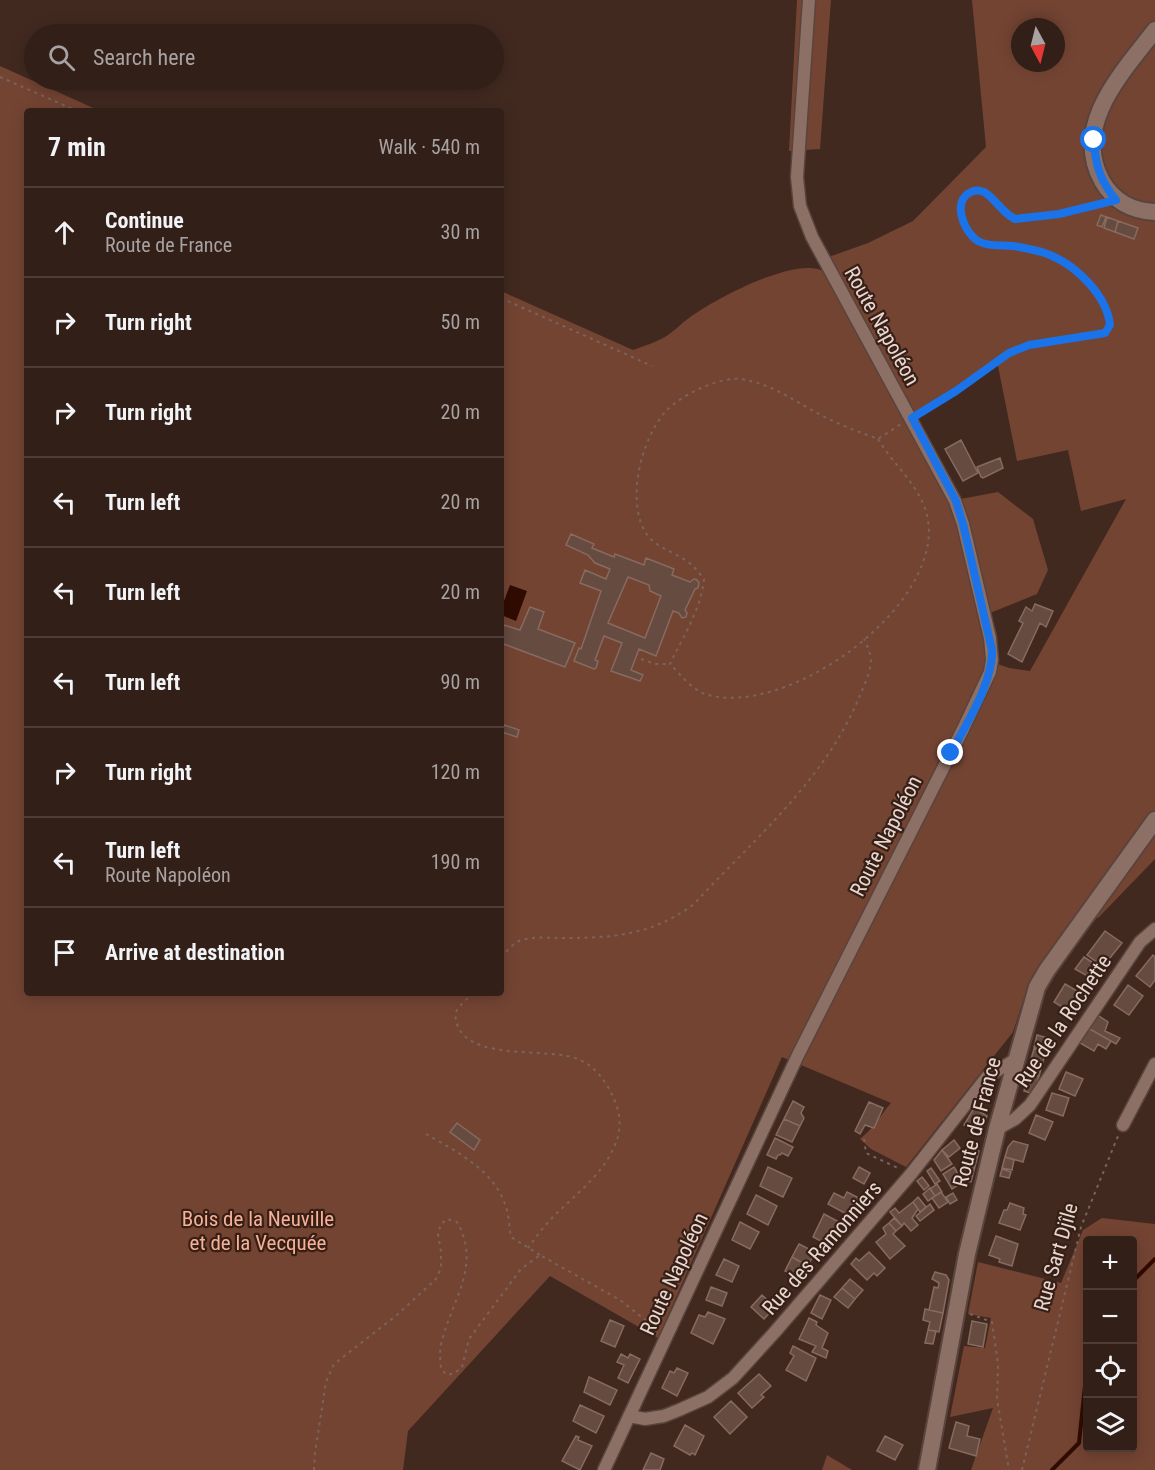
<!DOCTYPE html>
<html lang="en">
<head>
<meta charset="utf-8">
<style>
	:root { --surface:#311f18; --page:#3d2c25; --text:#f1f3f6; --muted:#a8a2a2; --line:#4c3d37 }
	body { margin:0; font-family:"Roboto Condensed",sans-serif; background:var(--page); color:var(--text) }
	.controls { position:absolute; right:18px; bottom:18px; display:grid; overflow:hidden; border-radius:6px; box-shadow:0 3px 15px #0003 }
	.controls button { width:54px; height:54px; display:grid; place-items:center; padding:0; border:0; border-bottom:2px solid var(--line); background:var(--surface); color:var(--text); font:30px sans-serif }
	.compass { position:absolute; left:1011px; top:18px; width:54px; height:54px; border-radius:50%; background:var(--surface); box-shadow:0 3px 15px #0003; rotate:173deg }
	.stop { position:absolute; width:18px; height:18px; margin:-14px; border:4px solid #1a73e8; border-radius:50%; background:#fff }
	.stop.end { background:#1a73e8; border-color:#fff; box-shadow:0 2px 6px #0008 }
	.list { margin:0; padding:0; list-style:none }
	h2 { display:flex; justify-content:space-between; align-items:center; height:78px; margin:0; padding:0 24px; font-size:26px }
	h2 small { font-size:20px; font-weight:400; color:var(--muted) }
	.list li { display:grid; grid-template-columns:39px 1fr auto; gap:18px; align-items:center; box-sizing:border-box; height:90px; padding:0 24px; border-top:2px solid var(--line) }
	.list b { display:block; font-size:22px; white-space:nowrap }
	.list p { margin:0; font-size:20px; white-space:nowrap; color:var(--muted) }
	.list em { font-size:20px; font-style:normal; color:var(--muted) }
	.icon { flex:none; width:33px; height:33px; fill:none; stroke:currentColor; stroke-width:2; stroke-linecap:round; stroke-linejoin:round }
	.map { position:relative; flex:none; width:1155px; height:1470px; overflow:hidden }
	.search { position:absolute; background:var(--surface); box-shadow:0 3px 15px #0003; left:24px; top:24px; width:480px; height:66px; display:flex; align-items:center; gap:15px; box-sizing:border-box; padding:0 21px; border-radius:33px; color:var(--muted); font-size:22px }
	.panel { position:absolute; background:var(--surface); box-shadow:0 3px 15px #0003; left:24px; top:108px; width:480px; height:888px; border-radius:6px }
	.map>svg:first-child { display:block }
</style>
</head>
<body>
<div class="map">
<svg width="1155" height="1470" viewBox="0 0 1155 1470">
	<rect width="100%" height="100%" fill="#412920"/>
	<path fill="#744433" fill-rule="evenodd" d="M797,0H831L820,149L789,151Z
		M972,0H1155V859L1098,918L1082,906L1037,972L1025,995L1013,1032L906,1167L871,1149L860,1139C875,1127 879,1117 891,1103L782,1057L658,1338L550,1276L408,1431L403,1470H0V66L100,111H27V993H501V291L633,350C643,346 654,343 663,338C673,333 680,324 689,318C713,300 798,254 825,272L823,259L868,243L913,221L986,147ZM1020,27H1056V63H1020ZM997,361L1017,461L1068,450L1081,511L1126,499L1030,671L1009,668L989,661L980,617L1037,594L1048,570L1033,519L998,492L955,500L912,418L956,391Z
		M1102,1218L1155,1224V1470H971L993,1408L950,1417L964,1346L985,1348L991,1318L968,1314L978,1262L1061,1283L1083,1230ZM1088,1240H1132V1448H1088Z
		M827,1455L852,1470H822Z"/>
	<path fill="#300b00" d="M510,585L527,591L516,621L501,615V609Z"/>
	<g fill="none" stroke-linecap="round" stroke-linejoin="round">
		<path stroke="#300b00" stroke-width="4" d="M1132,1282L1155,1259
			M1052,1470L1079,1443L1088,1358"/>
	</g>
	<path fill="#664b41" stroke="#876a60" stroke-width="1.5" fill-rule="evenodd" d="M1101,215L1106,217L1102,227L1097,225Z
		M1107,217L1118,221L1115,232L1104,228Z
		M1118,221L1138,228L1134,239L1115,232Z
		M961,440L978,473L963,481L945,449Z
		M1000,458L1003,468L983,478L981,477L977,467Z
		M571,534L594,544L592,548L614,557L615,554L644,565L646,558L674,569L672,575L690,582L694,579L697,580L699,583L698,588L695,589L685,610L687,613L686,617L682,618L679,613L673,611L656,656L639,649L631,670L643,675L640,681L611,671L622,643L604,636L595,660L598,661L596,668L594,669L574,661L579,648L581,649L601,591L580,583L585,570L606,579L610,569L595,563L588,555L566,545ZM628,577L649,585L650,591L661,596L645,638L608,623Z
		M1035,604L1053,611L1046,627L1040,623L1022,662L1008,654L1023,623L1019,621L1026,607L1032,611Z
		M530,607L544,612L538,629L575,643L565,667L501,643V624L520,630Z
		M504,725L519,730L517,737L502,732Z
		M1105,931L1122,943L1109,959L1107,958L1101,965L1087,955Z
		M1153,955L1155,957V980L1150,987L1136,976Z
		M1084,957L1101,968L1093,979L1075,969Z
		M1065,984L1084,995L1072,1013L1054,1002Z
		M1128,985L1143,996L1129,1015L1114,1005Z
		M1096,1014L1108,1022L1105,1031L1120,1038L1116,1044L1088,1028Z
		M1088,1028L1111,1041L1106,1049L1098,1044L1094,1051L1080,1043Z
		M1037,1035L1048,1038L1045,1051L1034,1048Z
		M1034,1049L1045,1051L1043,1062L1031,1059Z
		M1031,1059L1043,1062L1039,1076L1028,1073Z
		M1066,1072L1083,1079L1075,1096L1059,1089Z
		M1028,1073L1039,1076L1036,1086L1030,1093L1024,1091Z
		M1052,1093L1069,1098L1063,1116L1046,1110Z
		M793,1101L804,1107L801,1113L804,1118L800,1126L784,1119Z
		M869,1102L883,1108L874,1128L865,1125L860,1134L855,1131Z
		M974,1108L987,1116L977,1133L964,1125Z
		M1036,1115L1053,1122L1045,1140L1029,1133Z
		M784,1119L800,1126L792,1142L776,1135Z
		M457,1123L480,1140L474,1150L450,1132Z
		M775,1138L793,1147L788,1156L782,1153L780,1155H778L776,1159L767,1155Z
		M954,1140L960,1148L949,1157L942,1150Z
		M1013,1141L1028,1145L1023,1162L1005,1157L1008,1147Z
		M942,1150L952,1164L941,1171L934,1160Z
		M975,1150L979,1151L971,1182L965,1181L966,1175L961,1174L965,1158Z
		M1005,1157L1014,1160L1012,1170L1002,1168Z
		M768,1167L792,1178L783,1197L760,1186Z
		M859,1167L870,1173L864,1184L853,1178Z
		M954,1167L963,1182L952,1189L943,1174Z
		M931,1168L940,1181L935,1184L927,1171Z
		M1002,1169L1011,1172L1009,1178L1000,1176Z
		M922,1177L929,1186L924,1190L917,1181Z
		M937,1184L942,1192L935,1196L930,1189Z
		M930,1188L935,1196L928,1201L923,1194Z
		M847,1192L859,1198L850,1216L828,1204L834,1193L844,1198Z
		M941,1192L948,1202L939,1208L932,1198Z
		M953,1193L957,1200L950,1204L946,1197Z
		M756,1195L777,1206L768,1225L747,1214Z
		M918,1197L926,1207L920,1212L913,1202Z
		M913,1202L918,1209L912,1218L918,1225L911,1231L904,1223L902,1226L890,1212L895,1208L899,1213Z
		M1010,1203L1024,1208L1023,1214L1026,1215L1020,1230L999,1223L1004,1210H1007Z
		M930,1204L934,1210L920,1221L916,1216Z
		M824,1214L841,1223L830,1246L813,1237Z
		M894,1218L902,1226L896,1231L889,1223Z
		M740,1222L759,1232L750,1249L732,1240Z
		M889,1223L896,1231L893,1234L905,1246L890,1259L876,1242L886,1234L883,1228Z
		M996,1236L1018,1244L1012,1266L999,1262L1000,1259L989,1255Z
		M799,1244L815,1252L808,1266L792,1257Z
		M869,1252L885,1268L877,1276L874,1273L867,1280L851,1264L856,1258L859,1261Z
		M792,1257L808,1266L801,1279L785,1271Z
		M724,1259L739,1266L732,1282L716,1275Z
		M935,1272L946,1275L949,1280L943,1313L929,1310L934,1287L938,1288L939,1283L932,1279Z
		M850,1279L863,1290L855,1299L842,1288Z
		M711,1287L727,1293L722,1306L706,1300Z
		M842,1288L855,1299L848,1308L834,1297Z
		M762,1295L775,1307L764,1319L751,1307Z
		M820,1295L831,1300L822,1319L811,1313Z
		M925,1309L943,1313L939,1332L928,1330L930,1322L923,1320Z
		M708,1312L725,1319L713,1344L691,1333L699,1315L705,1317Z
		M809,1318L817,1322L816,1325L828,1333L822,1348L828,1351L826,1358L812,1352L816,1346L799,1339Z
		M610,1320L624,1326L615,1347L601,1341Z
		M972,1321L987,1324L983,1347L968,1344Z
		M928,1330L936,1331L933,1344L925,1343Z
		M793,1346L816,1358L806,1381L786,1370L794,1356L790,1353Z
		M621,1354L628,1358L630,1354L640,1359L628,1383L618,1378L624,1365L617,1362Z
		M677,1368L688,1373L677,1396L662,1388L670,1371L674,1373Z
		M759,1374L771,1386L761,1395L764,1397L752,1408L738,1393Z
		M589,1377L617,1390L610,1405L584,1392Z
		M731,1401L747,1417L730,1434L714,1417Z
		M580,1405L604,1416L596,1433L573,1421Z
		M956,1422L969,1426L967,1436L980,1439L976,1456L949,1448Z
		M685,1425L704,1436L695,1455L692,1453L690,1455L674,1446Z
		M576,1436L579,1437L578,1440L592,1446L580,1470L562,1461Z
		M885,1436L903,1445L895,1460L877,1451Z
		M651,1453L664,1459L660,1470H643Z"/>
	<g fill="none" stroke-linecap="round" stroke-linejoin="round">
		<g stroke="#59443d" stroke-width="15">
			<path id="street" d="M1123,1125L1155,1064
				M997,1129L1015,1119L1030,1105L1140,942L1155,929
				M629,1416L645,1419L664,1416L679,1410L708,1397L733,1378L774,1333L911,1174L987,1077L1016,1059
				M604,1470L798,1055L963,729L990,672L992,660L990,638L963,524L955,501L812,237L800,206L797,177L809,0"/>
		</g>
		<g stroke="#59443d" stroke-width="20">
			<path id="secondary" d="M1155,30C1123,72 1071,125 1102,181C1114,202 1132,211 1155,212
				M927,1470L967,1254L997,1129L1037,987L1047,970L1155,820"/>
		</g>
		<path stroke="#79645c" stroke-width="2" stroke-dasharray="3 4.5" stroke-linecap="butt" d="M0,77L77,111
			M501,298L652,366
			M921,412L956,391L1009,353L1029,345L1105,333L1110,325C1107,296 1077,266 1050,255C1041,251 1029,249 1019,247C1006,244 985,248 975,239C963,228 952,201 971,192C975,190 979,190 984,192C996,199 1002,213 1015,219L1059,214L1101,205
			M878,439C893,465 923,488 928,520C942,608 785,720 705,694C691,689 680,674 670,664C683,637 701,609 704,579C700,574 696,569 692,565C673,549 650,549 641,523C629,489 643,437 666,411C676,401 691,392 704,387C715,382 729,378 740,379C774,384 793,401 823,416C840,425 859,432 878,439L901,424
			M641,659L655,664H670
			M501,957C507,951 514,942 522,940C535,936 550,938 563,938C613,938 653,935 694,904C753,840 823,782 858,700C863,688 870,674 871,661C871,654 867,645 864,639
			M473,993C468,998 461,1004 457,1010C454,1015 456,1021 458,1027C474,1061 547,1047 578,1059C596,1067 606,1081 614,1099C621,1115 622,1131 614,1147C602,1175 575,1195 554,1216C544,1226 536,1237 528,1248
			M426,1134C456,1151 493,1170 505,1204C509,1214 509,1226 511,1237L540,1255
			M864,1139L866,1153L900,1169
			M970,1314L992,1322L998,1364L997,1399L1009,1470
			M314,1470L315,1453L326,1382L334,1364L397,1315L436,1279L441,1268V1252L438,1234L441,1224L447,1219L457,1222C481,1264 454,1297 443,1337C439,1348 440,1358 441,1369L447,1375L455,1373L462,1367L469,1339L521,1269L540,1255L620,1300L658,1330
			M1022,1470L1081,1227L1118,1136"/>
		<use href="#street" stroke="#8d7065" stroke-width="12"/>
		<use href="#secondary" stroke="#8d7065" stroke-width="16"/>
	</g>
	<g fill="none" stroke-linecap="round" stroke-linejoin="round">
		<path stroke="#1a73e8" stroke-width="8" d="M951,753C966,724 993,683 992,650L963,524L956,501L912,418L956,391L1009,353L1029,345L1105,333L1110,325C1107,296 1077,266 1050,255C1041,251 1029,249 1019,247C1006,244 986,248 975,239C963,228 952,201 971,192C975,190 979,190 984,192C996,199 1002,213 1015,219L1059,214L1116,200C1100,181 1095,164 1094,140"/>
	</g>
	<g text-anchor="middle" stroke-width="4.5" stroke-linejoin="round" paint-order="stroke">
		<g font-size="21" fill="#e7d7d1" stroke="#371f16">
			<text transform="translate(882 326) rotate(61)" y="7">Route Napoléon</text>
			<text transform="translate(886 836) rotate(-63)" y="7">Route Napoléon</text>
			<text transform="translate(1063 1021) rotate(-56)" y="7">Rue de la Rochette</text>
			<text transform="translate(977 1122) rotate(-75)" y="7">Route de France</text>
			<text transform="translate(822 1248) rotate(-49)" y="7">Rue des Ramonniers</text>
			<text transform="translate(1056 1257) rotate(-74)" y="7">Rue Sart Djîle</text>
			<text transform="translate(674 1274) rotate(-65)" y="7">Route Napoléon</text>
		</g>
		<g font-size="21" fill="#f7b198" stroke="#371f16">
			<text x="258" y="1226">Bois de la Neuville<tspan x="258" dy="24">et de la Vecquée</tspan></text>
		</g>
	</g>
</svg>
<div class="controls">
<button>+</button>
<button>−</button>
<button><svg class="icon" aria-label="locate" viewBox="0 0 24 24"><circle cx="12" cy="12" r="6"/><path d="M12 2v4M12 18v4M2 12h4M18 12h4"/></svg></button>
<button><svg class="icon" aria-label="layers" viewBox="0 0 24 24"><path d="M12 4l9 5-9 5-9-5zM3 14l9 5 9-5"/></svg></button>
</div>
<svg class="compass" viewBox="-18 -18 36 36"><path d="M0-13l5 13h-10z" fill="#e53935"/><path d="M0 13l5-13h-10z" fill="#a8a2a2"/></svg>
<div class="stop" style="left:1094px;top:140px"></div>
<div class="stop end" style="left:951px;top:753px"></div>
<div class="search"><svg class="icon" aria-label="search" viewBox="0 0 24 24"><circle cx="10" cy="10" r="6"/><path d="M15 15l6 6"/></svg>Search here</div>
<section class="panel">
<h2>7 min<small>Walk · 540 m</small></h2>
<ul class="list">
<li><svg class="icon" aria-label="ahead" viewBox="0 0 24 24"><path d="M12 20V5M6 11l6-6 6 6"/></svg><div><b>Continue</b><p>Route de France</p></div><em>30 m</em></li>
<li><svg class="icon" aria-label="right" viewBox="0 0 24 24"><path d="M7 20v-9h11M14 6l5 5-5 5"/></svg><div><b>Turn right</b></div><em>50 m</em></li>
<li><svg class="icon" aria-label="right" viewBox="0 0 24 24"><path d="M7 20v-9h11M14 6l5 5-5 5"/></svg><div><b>Turn right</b></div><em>20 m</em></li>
<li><svg class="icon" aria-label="left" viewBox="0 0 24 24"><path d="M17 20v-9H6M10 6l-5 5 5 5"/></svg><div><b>Turn left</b></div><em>20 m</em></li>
<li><svg class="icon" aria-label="left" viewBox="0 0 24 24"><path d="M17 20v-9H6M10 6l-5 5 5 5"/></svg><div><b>Turn left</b></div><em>20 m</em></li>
<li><svg class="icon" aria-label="left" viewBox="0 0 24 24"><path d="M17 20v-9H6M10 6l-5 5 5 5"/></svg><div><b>Turn left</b></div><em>90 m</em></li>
<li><svg class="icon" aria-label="right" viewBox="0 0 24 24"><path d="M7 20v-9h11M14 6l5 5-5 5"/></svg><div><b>Turn right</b></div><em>120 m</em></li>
<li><svg class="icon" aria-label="left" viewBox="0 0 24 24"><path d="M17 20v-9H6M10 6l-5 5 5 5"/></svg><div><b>Turn left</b><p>Route Napoléon</p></div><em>190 m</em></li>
<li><svg class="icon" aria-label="arrive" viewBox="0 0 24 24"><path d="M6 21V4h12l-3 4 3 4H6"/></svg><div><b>Arrive at destination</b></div></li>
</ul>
</section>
</div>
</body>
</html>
